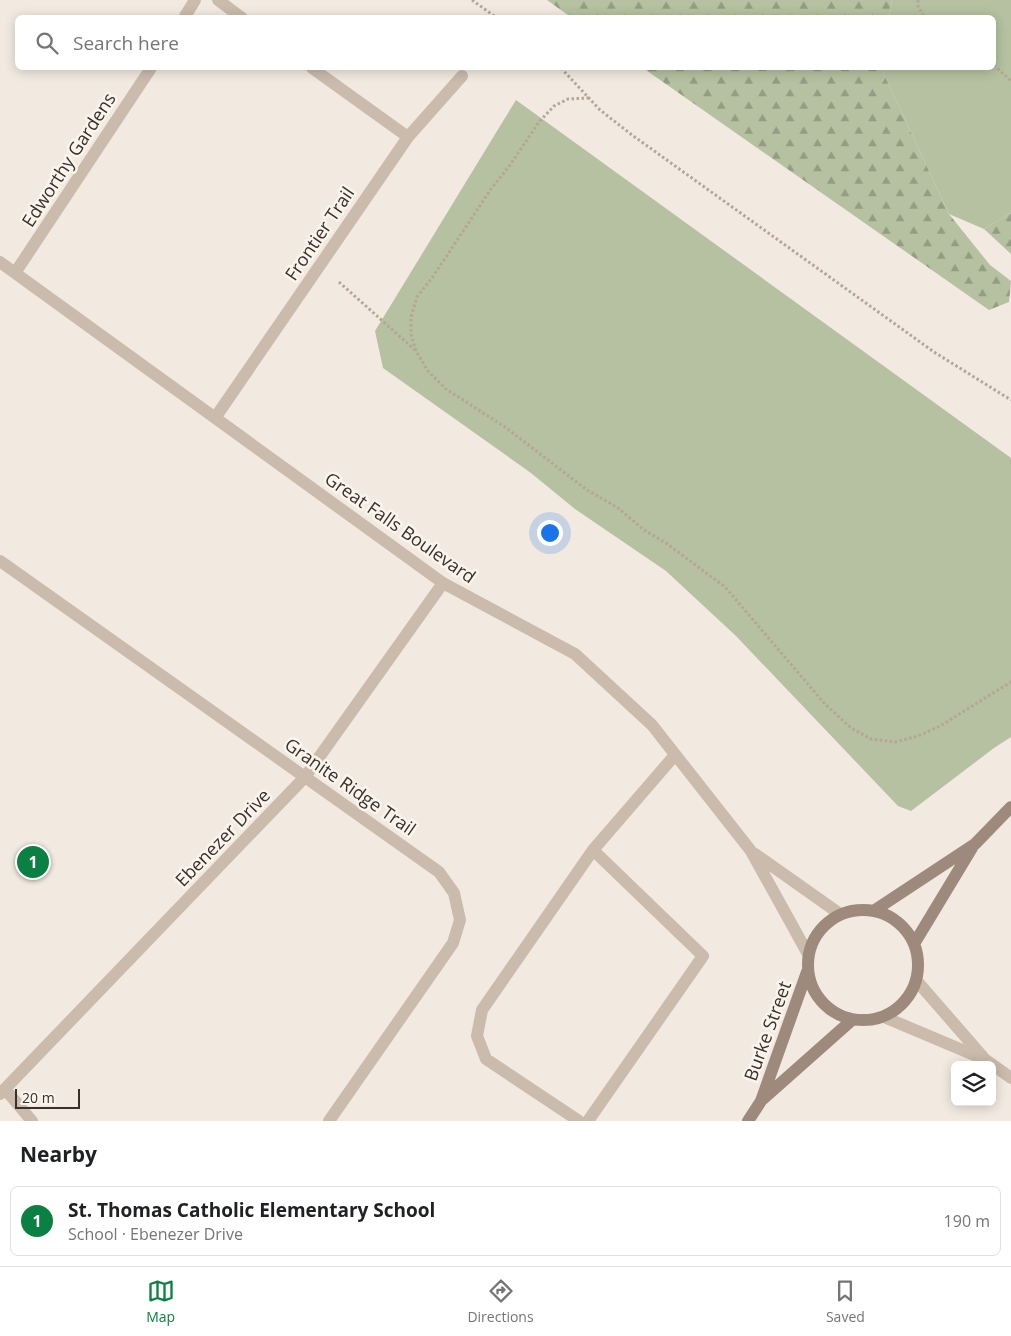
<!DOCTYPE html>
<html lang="en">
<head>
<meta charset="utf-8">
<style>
	:root { --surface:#fff; --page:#f6f6f6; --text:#202124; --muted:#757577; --line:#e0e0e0; --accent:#0b8043 }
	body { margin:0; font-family:"Open Sans",sans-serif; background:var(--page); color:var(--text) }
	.controls { position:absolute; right:15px; bottom:15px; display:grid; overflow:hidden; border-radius:8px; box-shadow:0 2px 12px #0003 }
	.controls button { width:45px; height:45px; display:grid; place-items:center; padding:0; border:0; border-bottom:1px solid var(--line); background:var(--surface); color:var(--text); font:25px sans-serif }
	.scale { position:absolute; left:15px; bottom:12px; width:65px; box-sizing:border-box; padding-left:5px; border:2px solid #392f2b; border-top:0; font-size:14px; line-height:18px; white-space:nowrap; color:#392f2b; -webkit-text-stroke:4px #faf4ed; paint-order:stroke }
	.you { position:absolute; left:549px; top:532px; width:18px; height:18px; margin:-12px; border:4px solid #fff; border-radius:50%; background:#1a73e8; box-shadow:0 0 0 8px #1a73e833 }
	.badge { display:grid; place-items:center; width:32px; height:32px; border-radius:50%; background:var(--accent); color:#fff; font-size:16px; font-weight:700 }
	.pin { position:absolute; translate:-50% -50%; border:2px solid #fff; box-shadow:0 1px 5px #0006 }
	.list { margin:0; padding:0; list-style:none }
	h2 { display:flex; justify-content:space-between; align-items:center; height:65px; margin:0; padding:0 20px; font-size:21px }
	h2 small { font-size:16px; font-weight:400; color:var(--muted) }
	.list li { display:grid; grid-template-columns:32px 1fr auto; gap:15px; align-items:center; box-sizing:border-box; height:70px; margin:0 10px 10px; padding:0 10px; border:1px solid var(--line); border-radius:8px }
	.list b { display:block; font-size:19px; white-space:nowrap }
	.list p { margin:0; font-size:16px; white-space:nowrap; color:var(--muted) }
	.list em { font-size:16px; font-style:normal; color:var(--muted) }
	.icon { flex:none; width:28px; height:28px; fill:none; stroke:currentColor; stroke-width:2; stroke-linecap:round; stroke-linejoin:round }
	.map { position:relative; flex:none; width:1011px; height:1121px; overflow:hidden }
	.search { position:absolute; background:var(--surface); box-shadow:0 2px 12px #0003; left:15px; right:15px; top:15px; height:55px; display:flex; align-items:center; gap:12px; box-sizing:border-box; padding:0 18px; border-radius:8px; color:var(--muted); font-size:19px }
	.sheet { height:145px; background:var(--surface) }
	nav { display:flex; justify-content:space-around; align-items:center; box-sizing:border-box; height:70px; border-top:1px solid var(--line); background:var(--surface); font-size:14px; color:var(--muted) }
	nav a { display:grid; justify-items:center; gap:2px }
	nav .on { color:var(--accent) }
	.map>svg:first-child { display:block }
</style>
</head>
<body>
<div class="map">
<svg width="1011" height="1121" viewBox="0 0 1011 1121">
	<defs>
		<pattern id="forest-firs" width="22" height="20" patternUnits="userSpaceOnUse" patternTransform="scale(1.25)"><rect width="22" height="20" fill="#b5c1a0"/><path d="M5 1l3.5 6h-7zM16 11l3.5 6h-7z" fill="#949d83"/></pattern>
	</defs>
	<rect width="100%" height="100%" fill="#f2eae0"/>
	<path fill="#b5c1a0" d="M892,0H1011V213L984,229L949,214L881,68H994V18L889,17Z
		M516,100L1011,458V737L994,748L911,811L898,806L736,636L666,571L575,509L531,473L383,368L375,331Z"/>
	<path fill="url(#forest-firs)" d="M547,0H892L889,17L572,18Z
		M643,68H881L949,214L990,265L1011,281L1009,302L989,310Z
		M1011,213V254L984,229Z"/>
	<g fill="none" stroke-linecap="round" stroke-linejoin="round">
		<path stroke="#b6a596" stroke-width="3" stroke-dasharray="2.5 2.5" stroke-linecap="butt" d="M472,0L497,18
			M918,0V6L925,18
			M994,65L1011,81
			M561,68L600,110L632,135L934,352L1011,400
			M589,98L568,99L554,106L539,122L510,165L491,189L434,275L417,297L411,317V334L416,351L428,371L446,389L505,427L587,490L618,508L644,530L666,543L725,587L825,704L851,728L871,739L895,742L918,736L940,726L1011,682
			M339,282L415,350"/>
		<path stroke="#cabbac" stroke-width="12" d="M218,0L242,18
			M184,18L195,0
			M312,68L408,137
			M0,262L443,583L575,654L652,725L751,851L808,954
			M15,273L151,68
			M215,418L408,137L462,76
			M0,561L439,872L454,893L460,920L453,943L329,1121
			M755,854L840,914
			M916,980L983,1057
			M884,1017L986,1060L1011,1078
			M5,1089L32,1121
			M0,1094L305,777L443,583
			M579,1121L486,1059L477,1036L482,1010L593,850L675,755
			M588,1121L703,956L593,850"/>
		<path stroke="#9e8a7d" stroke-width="12" d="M808 965a55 55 0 1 1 110 0a55 55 0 1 1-110 0Z
			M875,910L975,844L1011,807
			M914,944L972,848
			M763,1099L852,1020
			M748,1121L761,1101L807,972"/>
	</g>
	<g text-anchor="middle" stroke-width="5" stroke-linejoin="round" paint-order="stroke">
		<g font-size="18" fill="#392f2b" stroke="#faf4ed">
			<text transform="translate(69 160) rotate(-57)" y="6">Edworthy Gardens</text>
			<text transform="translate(320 234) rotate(-56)" y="6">Frontier Trail</text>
			<text transform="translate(400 528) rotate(35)" y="6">Great Falls Boulevard</text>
			<text transform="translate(350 787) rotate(35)" y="6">Granite Ridge Trail</text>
			<text transform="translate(223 838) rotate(-46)" y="6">Ebenezer Drive</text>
			<text transform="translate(768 1031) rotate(-70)" y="6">Burke Street</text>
		</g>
	</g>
</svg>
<div class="controls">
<button><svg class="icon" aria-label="layers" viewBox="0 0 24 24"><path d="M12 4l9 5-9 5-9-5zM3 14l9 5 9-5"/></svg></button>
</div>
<div class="scale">20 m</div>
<div class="you"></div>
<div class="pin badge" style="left:33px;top:862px">1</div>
<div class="search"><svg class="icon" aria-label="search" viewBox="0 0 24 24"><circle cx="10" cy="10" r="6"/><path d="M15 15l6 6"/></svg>Search here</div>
</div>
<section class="sheet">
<h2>Nearby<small></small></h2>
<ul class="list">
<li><span class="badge">1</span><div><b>St. Thomas Catholic Elementary School</b><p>School · Ebenezer Drive</p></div><em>190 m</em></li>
</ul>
</section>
<nav>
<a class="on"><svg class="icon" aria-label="map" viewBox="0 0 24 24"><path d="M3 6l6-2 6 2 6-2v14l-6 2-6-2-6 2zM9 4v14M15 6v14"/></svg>Map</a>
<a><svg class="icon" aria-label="directions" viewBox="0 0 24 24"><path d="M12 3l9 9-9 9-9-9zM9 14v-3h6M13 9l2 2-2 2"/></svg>Directions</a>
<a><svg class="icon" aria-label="saved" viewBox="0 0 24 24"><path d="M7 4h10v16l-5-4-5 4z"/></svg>Saved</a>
</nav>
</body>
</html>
